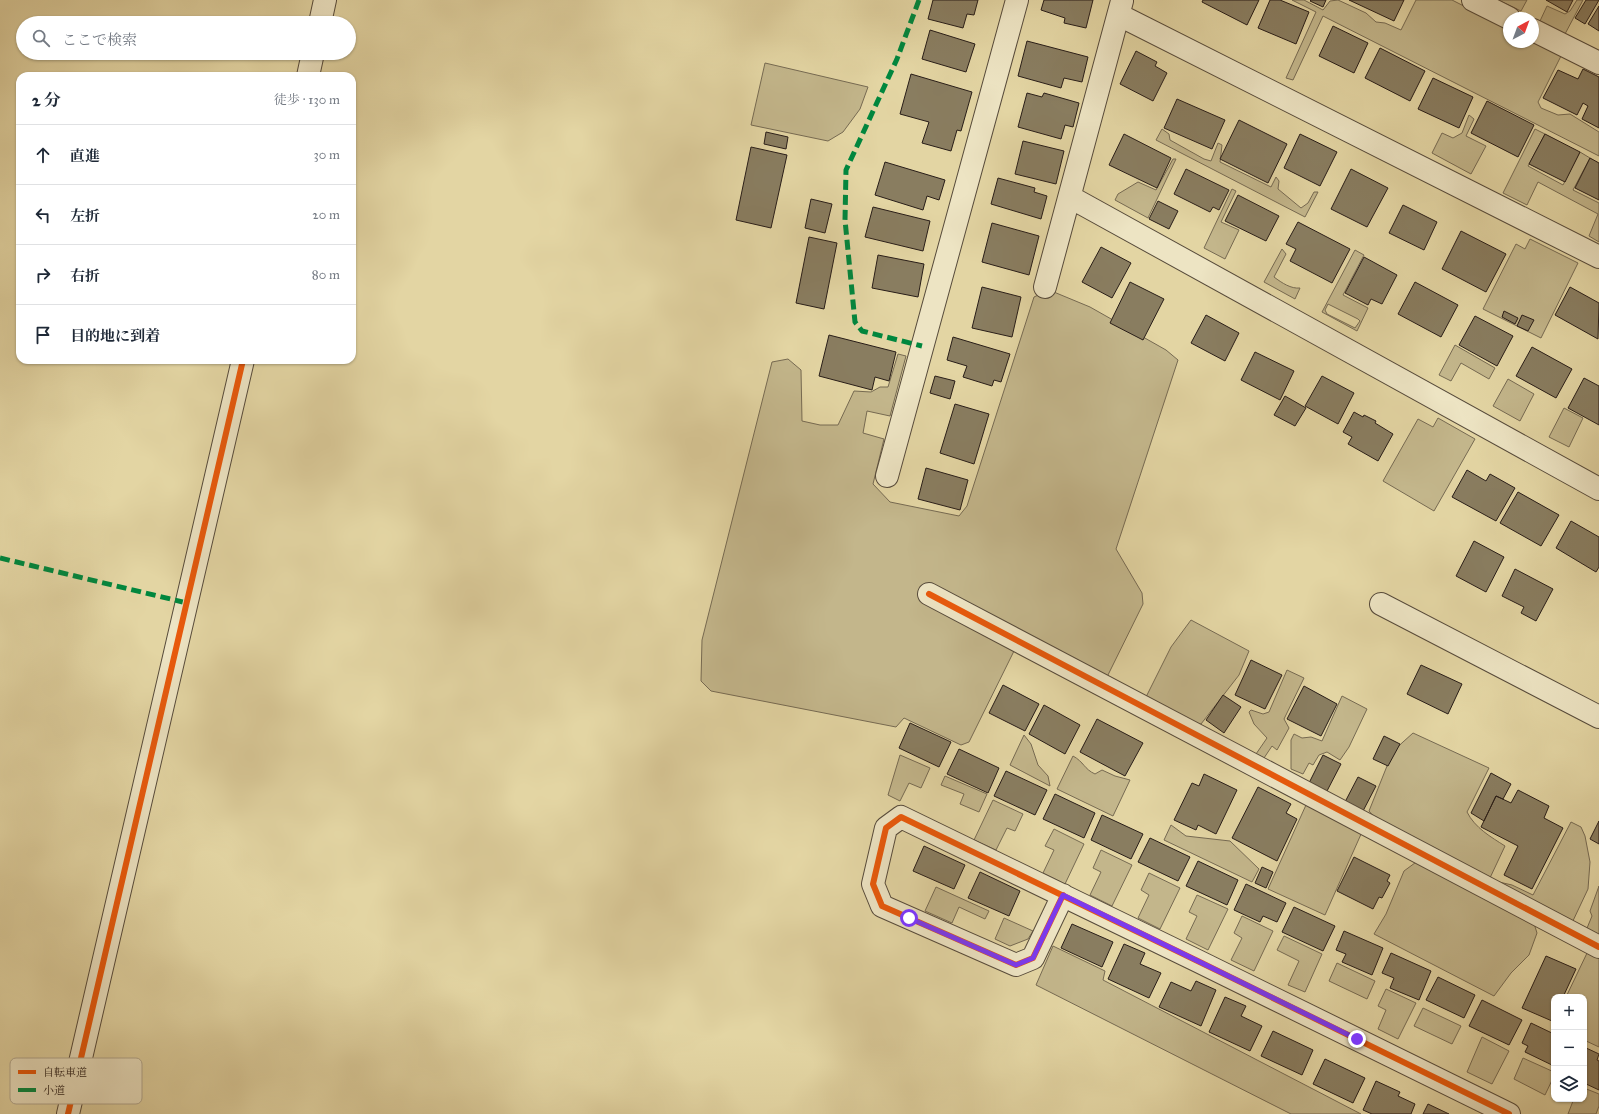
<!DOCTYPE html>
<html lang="ja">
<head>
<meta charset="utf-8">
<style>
	:root { --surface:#fff; --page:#f2f2f3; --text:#1f2937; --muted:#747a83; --line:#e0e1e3 }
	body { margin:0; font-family:"IM FELL Great Primer","Noto Serif JP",serif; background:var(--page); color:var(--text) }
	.controls { position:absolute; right:12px; bottom:12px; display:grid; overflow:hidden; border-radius:8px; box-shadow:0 1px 3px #0004 }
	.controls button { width:36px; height:36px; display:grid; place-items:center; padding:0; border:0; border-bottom:1px solid var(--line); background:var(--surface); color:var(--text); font:20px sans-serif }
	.compass { position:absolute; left:1503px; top:12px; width:36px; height:36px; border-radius:50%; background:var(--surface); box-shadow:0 1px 3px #0004; rotate:41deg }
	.stop { position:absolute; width:12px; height:12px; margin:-9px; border:3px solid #7c3aed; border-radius:50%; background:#fff }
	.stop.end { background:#7c3aed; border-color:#fff; box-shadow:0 1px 4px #0008 }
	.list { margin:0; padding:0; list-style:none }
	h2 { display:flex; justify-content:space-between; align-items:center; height:52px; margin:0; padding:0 16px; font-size:17px }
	h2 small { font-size:13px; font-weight:400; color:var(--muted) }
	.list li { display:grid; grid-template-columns:26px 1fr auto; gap:12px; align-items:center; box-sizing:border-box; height:60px; padding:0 16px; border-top:1px solid var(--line) }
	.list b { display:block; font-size:15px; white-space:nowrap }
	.list em { font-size:13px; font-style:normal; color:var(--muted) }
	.icon { flex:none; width:22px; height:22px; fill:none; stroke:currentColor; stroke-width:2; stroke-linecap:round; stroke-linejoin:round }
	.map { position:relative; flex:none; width:1599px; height:1114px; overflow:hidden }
	.search { position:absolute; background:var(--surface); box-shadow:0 1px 3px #0004; left:16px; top:16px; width:340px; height:44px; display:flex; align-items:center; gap:10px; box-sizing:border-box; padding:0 14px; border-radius:22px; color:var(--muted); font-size:15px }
	.panel { position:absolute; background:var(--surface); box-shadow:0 1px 3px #0004; left:16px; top:72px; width:340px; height:292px; border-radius:12px }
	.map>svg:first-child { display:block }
</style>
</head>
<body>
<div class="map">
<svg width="1599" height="1114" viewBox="0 0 1599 1114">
	<rect width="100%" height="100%" fill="#e3d5a3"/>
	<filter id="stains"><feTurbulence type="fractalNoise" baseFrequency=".005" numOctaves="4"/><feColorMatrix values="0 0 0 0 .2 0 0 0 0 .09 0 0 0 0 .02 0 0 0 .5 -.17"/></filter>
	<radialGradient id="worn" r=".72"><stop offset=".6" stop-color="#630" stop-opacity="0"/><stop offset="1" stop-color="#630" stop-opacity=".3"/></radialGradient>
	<path fill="#c3b68b" stroke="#766a52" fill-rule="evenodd" d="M1292,0H1304L1323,10L1330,1L1338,0L1366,13L1376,22L1385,23L1401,30L1416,0H1452L1509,29V42H1533L1561,56L1538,102L1541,108L1558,115L1570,114L1599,132V156L1323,16L1293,80L1286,78L1316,12Z
		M1498,0H1527L1521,11Z
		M1577,0H1583L1565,34L1540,21L1547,6L1565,14L1570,11Z
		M765,63L868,87L860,109L843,132L828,141L751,125Z
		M1469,115L1474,119L1466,136L1486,146L1471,174L1432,153L1442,133L1453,138L1462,133Z
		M1162,129L1169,134L1170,140L1204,159L1211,161L1218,143L1222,145L1220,162L1271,187L1276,177L1279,181L1278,189L1301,208L1308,203L1314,192H1318L1305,217L1156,140Z
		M1535,129L1545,134L1528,166L1563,185L1580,152L1590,158L1573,190L1599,203V242L1589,236L1598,214L1538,182L1527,205L1503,193Z
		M1173,159H1176L1148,218L1115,200L1118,194L1138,182L1156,190Z
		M1232,189L1236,191L1221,222L1239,230L1225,259L1204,248Z
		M1530,239L1578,263L1541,338L1483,309L1516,244L1525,249Z
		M1282,249L1286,254L1274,277C1282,283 1291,289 1300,288L1295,299L1264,282Z
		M1355,250L1364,255L1343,295L1368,308L1357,331L1322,312ZM1328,304L1358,319L1360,321L1355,328L1327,314L1325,310Z
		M1049,290L1090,307L1166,350L1178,360L1116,549L1142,593L1143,604L1106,679L1015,649L969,742L961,745L904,718L896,727L711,691L701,681L702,640L772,362L788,359L801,370L802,421L820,425H838L854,391L871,392L880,387H888L898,354L906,356L890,416L867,411L863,433L884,439L873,484L890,502L959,516L967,506L1034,297Z
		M1455,345L1495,368L1489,379L1461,363L1451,381L1439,375Z
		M1508,379L1534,394L1520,421L1493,406Z
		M1564,408L1583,418L1569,447L1549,437Z
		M1438,418L1475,439L1434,511L1383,481L1418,419L1433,427Z
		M1191,620L1249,651L1239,675L1201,724L1192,725L1145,699L1171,647Z
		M1287,670L1304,678L1284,719L1289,728L1277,750L1272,746L1264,758L1256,754L1267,738L1254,724L1249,712L1251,710L1263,714L1269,712Z
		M1342,696L1367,709L1349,747L1340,760L1327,752L1319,755L1313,765L1309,763L1303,774L1291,769V740L1294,734L1302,738L1311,737L1322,741Z
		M1413,733L1489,768L1467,812C1475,828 1491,837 1505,846L1489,880L1376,819L1369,811L1393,751Z
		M1024,735L1031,744L1038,765L1048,776L1050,786L1010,765Z
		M900,755L930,768L921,788L909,783L900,801L888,795Z
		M1073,756C1084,762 1084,769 1095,774L1102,770L1115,776L1130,780L1113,816L1057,789Z
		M945,776L987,794L979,812L960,804L964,794L941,785Z
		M993,800L1023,814L1015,831L1007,828L996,850L974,840Z
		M1306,805L1362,832L1325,915L1268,889Z
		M1571,822L1581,827L1585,836L1590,862L1588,889L1571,925L1499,882L1512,885L1533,895Z
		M1171,825L1186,836L1230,841L1259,869L1252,882L1164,840Z
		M1054,829L1084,844L1065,884L1043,873L1054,850L1045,846Z
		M1101,850L1132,865L1112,906L1090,895L1101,872L1093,868Z
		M1423,857L1532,917L1537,933L1529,955L1511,973L1494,996L1374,934L1386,914L1404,871Z
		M1149,873L1180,888L1160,929L1138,918L1149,895L1141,890Z
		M1599,886V940L1585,933L1592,916L1590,911Z
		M936,887L989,911L985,919L959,907L952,923L925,911Z
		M1197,895L1228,909L1208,950L1186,939L1197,916L1189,912Z
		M1242,916L1273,931L1254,971L1231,960L1242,938L1234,933Z
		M1004,918L1033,931L1028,939L1010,946L995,939Z
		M1284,936L1322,954L1305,992L1288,985L1299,961L1277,950Z
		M1053,946L1105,971L1103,980L1361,1114H1291L1036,985Z
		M1588,951L1599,957V1047L1584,1040V997H1566Z
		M1337,963L1375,981L1367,999L1329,981Z
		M1386,989L1416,1003L1398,1039L1378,1029L1386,1010L1378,1006Z
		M1423,1008L1461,1026L1452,1044L1414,1026Z
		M1482,1037L1509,1051L1492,1084L1467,1072Z
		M1523,1058L1554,1072V1076L1545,1095L1514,1079Z
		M1584,1088L1599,1094V1106L1596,1114H1568L1573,1101L1568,1099H1584Z"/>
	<path fill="#897d60" stroke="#281d18" d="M933,0H978L974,15L967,14L963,28L928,19Z
		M1044,0H1093L1086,28L1064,23L1065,18L1041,10Z
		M1203,0H1259L1247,25L1202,2Z
		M1270,0H1280L1309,12L1296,44L1258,28Z
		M1311,0H1326L1323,7L1310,1Z
		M1349,0H1404L1394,21Z
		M1546,0H1573L1567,12Z
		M1586,0H1599L1585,24L1575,18Z
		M1599,6V31L1588,24Z
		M1333,26L1368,43L1354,73L1319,56Z
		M930,30L975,44L966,72L922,59Z
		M1027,41L1088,57L1082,82L1064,78L1061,88L1018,76Z
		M1380,48L1425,71L1410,101L1365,78Z
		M1136,51L1157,62L1155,66L1167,73L1153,101L1120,84Z
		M1583,69L1599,77V128L1582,119L1588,106L1583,103L1577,115L1543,98L1558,70L1578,79Z
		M911,74L972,92L961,131L957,130L951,151L922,143L929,122L900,114Z
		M1433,78L1473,97L1459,128L1418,109Z
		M1027,93L1042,97L1044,93L1079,103L1073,127L1065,125L1061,139L1018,127Z
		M1177,99L1225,120L1212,149L1164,128Z
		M1487,101L1534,125L1518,157L1471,133Z
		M1239,120L1287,144L1268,183L1220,159Z
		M766,132L788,137L786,149L764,144Z
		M1124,134L1171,158L1157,188L1109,165Z
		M1300,134L1337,152L1320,186L1284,168Z
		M1545,134L1580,152L1565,182L1529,164Z
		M1023,141L1064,151L1056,184L1015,174Z
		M751,147L787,155L771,228L736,220Z
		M1590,158L1599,163V200L1575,188Z
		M885,162L945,180L939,200L927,196L923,210L875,195Z
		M1186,169L1229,190L1219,210L1213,207L1210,212L1174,194Z
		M1351,169L1388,188L1367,227L1331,209Z
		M998,178L1035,188L1034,192L1047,196L1041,219L991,204Z
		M1238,195L1279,216L1266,241L1225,221Z
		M811,199L832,204L825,233L805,228Z
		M1158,201L1178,211L1169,229L1149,219Z
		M1403,205L1437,222L1424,250L1389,233Z
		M873,207L930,221L923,251L865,237Z
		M1298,222L1350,249L1332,283L1290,261L1296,249L1286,244Z
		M992,223L1039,236L1029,275L982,262Z
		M1461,231L1506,254L1486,292L1442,269Z
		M809,237L837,243L824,309L796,303Z
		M1101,247L1131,263L1112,298L1082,282Z
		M878,255L924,264L918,297L872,288Z
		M1364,257L1397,275L1382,304L1371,299L1368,305L1345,293Z
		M1130,282L1164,299L1143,340L1110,323Z
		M1415,282L1458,305L1441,337L1398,314Z
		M982,287L1021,297L1012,337L972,328Z
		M1570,287L1599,303L1598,339L1555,315Z
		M1504,311L1518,318L1515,324L1502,317Z
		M1206,315L1239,333L1225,361L1191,343Z
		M1522,315L1534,320L1528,331L1517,326Z
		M1475,316L1513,336L1497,366L1459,345Z
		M829,335L896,352L889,381L875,377L872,390L819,376Z
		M953,337L1010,354L1001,382L994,380L992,386L963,377L967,366L947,360Z
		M1532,347L1572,369L1556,398L1516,376Z
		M1255,352L1294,371L1280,400L1241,380Z
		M935,376L955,381L950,399L930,393Z
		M1322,376L1354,393L1338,424L1305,406Z
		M1584,378L1599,386V425L1568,408Z
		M1285,396L1306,408L1295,426L1274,415Z
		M955,404L989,414L974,464L940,453Z
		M1354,412L1363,417L1364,415L1376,421L1375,423L1393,434L1378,461L1348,444L1352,437L1343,432Z
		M926,468L968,480L960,510L918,499Z
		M1467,470L1486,481L1490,474L1515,488L1496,521L1452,497Z
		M1518,492L1559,515L1541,546L1500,523Z
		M1571,521L1599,537V567L1596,572L1556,548Z
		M1474,541L1504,557L1486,592L1456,576Z
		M1515,569L1553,589L1536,621L1521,613L1524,607L1502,596Z
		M1251,660L1282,675L1265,709L1235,695Z
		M1421,665L1462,684L1448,714L1407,694Z
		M1003,685L1039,704L1025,731L989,713Z
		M1304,686L1337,704L1321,736L1287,719Z
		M1223,695L1241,707L1224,733L1206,720Z
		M1044,705L1080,725L1065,754L1029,734Z
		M1097,719L1143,743L1125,776L1080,752Z
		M910,723L951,742L939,767L899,748Z
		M1384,736L1400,744L1388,766L1373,759Z
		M959,749L999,768L988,793L947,774Z
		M1323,755L1341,764L1327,791L1309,783Z
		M1006,771L1047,790L1035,815L994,796Z
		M1491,773L1511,784L1503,799L1496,796L1484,821L1471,813Z
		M1204,774L1237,790L1216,834L1198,825L1196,830L1174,820L1192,783L1199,786Z
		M1358,777L1376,786L1363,811L1345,802Z
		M1258,787L1291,804L1286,813L1297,819L1277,861L1232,838Z
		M1518,790L1549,806L1544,818L1563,828L1532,889L1504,875L1518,846L1481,827L1496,796L1511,803Z
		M1055,794L1095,813L1084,838L1043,819Z
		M1102,815L1143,834L1131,859L1091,840Z
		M1599,821V844L1590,839Z
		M1150,838L1190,857L1178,881L1138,862Z
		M924,846L965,865L954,889L913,871Z
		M1354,857L1390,875L1387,881L1390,883L1382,898L1379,897L1373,909L1337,891Z
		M1198,861L1238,880L1227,905L1186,886Z
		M1262,867L1273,872L1266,888L1255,883Z
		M980,872L1020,891L1009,916L968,898Z
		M1246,884L1286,903L1277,922L1263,916L1260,922L1234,910Z
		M1294,907L1335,926L1323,951L1282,932Z
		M1072,924L1113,942L1102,967L1061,948Z
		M1344,931L1383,948L1372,975L1342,962L1346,954L1336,950Z
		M1124,944L1145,953L1140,964L1161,973L1149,998L1108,979Z
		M1391,953L1431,971L1419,1000L1390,988L1394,978L1382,973Z
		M1546,956L1576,969L1563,997H1554V1017L1552,1021L1522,1008Z
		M1438,977L1475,995L1464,1018L1426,1000Z
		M1196,981L1216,990L1201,1026L1159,1007L1171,982L1191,991Z
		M1225,997L1246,1006L1241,1016L1262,1026L1250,1051L1209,1032Z
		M1482,1000L1522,1020L1509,1045L1469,1026Z
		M1531,1023L1554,1034V1066L1525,1052L1528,1046L1522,1043Z
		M1273,1031L1313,1050L1302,1075L1261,1056Z
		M1584,1047L1599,1054L1597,1060L1599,1061V1090L1584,1083Z
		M1325,1059L1365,1078L1353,1103L1313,1084Z
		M1376,1081L1400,1092L1398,1096L1415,1104L1411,1114H1372L1363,1110Z
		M1428,1104L1449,1114H1423Z"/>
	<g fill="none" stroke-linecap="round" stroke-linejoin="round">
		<g stroke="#574b3b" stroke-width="24">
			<path id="minor" d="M1473,0L1509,18
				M1119,15L1599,257
				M320,23L325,0
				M1533,30L1599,63
				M308,76L313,53
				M1070,197L1599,489
				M1045,287L1122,1
				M887,476L1017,0
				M929,594L1599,947
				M1381,604L1599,717
				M1063,895L1033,958L1016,965L882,906L873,884L886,828L901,817C1104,915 1307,1014 1509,1114
				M68,1114L243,360"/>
		</g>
		<use href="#minor" stroke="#ede4c3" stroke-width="22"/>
		<path stroke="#00873e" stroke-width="5" stroke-dasharray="10 5" stroke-linecap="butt" d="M919,0L897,59L846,170L845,220L855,322L862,331L922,346
			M0,558L187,603"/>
		<g stroke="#ede4c3" stroke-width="8">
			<path id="cycleway" d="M929,594L1599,947
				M1063,895L1033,958L1016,965L882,906L873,884L886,828L901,817C1104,915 1307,1014 1509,1114
				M68,1114L243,360"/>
		</g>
		<use href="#cycleway" stroke="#e8590c" stroke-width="6"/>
	</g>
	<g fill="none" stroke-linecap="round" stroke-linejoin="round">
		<path stroke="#7c3aed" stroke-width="5" d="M909,918L1016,965L1033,958L1063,895L1357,1039"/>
	</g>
	<rect x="10" y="1058" width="132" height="46" rx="6" fill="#ede4c3" stroke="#b2a890" stroke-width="1"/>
	<rect x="18" y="1070" width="18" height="4" fill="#e8590c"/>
	<rect x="18" y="1088" width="18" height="4" fill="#00873e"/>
	<g font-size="11" fill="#281d18">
		<text x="43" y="1076">自転車道</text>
		<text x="43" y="1094">小道</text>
	</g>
	<rect width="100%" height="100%" filter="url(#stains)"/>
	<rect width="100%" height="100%" fill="url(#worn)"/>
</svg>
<div class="controls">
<button>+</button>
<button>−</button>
<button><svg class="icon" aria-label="layers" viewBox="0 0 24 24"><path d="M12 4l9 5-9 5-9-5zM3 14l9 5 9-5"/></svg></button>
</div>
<svg class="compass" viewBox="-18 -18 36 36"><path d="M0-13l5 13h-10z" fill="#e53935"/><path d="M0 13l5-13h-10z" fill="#747a83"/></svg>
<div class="stop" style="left:909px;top:918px"></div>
<div class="stop end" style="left:1357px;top:1039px"></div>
<div class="search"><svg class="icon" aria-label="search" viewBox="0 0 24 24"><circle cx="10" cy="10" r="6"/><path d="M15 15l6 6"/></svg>ここで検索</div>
<section class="panel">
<h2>2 分<small>徒歩 · 130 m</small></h2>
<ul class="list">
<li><svg class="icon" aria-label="ahead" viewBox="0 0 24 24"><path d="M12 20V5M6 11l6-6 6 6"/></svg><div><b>直進</b></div><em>30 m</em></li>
<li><svg class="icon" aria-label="left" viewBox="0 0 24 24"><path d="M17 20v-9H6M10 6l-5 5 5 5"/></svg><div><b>左折</b></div><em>20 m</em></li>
<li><svg class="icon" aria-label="right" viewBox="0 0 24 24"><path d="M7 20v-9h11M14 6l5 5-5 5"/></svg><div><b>右折</b></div><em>80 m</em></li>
<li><svg class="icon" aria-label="arrive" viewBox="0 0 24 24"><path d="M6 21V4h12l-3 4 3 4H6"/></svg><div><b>目的地に到着</b></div></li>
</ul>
</section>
</div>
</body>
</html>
